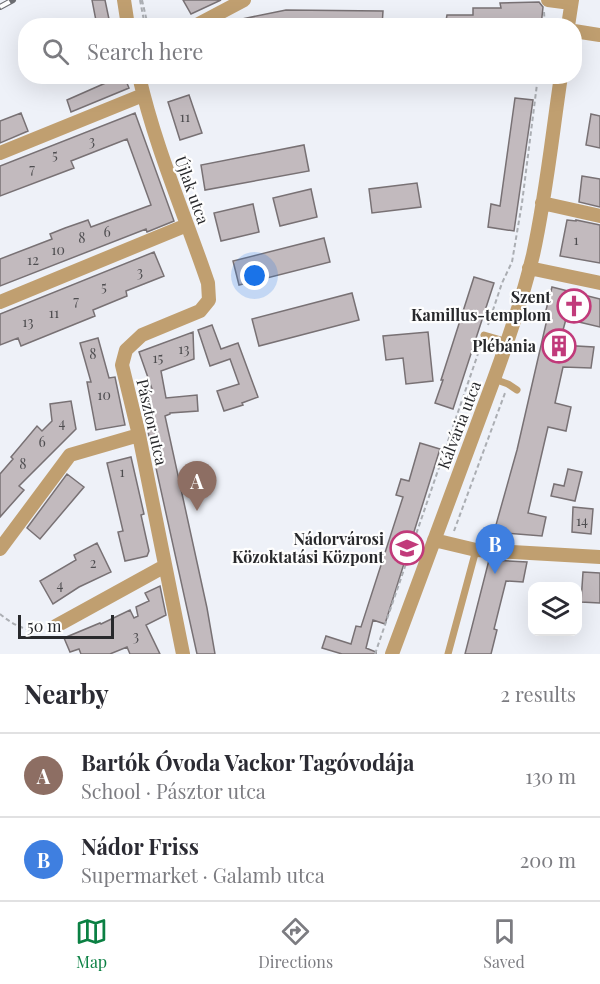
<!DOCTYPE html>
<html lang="en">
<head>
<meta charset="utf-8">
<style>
	:root { --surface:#fff; --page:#f2f2f3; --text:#2b2b33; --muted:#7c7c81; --line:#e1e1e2; --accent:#0b8043 }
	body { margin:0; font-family:"Playfair Display",serif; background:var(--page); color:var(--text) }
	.controls { position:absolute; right:18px; bottom:18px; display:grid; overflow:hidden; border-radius:12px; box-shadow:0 6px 24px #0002 }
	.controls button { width:54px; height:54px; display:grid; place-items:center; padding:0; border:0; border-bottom:2px solid var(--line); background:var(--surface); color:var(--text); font:30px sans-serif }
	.scale { position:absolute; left:18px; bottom:15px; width:96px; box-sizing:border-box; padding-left:6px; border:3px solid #28292c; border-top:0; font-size:16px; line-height:21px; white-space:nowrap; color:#28292c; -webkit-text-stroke:4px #fefefe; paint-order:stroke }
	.you { position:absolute; left:255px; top:276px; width:21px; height:21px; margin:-15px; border:4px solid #fff; border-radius:50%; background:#1a73e8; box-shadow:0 0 0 9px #1a73e833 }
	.badge { display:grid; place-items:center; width:39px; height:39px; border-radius:50%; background:var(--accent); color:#fff; font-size:20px; font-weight:700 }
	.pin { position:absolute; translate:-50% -50px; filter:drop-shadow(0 2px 3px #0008) }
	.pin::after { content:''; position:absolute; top:32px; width:21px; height:18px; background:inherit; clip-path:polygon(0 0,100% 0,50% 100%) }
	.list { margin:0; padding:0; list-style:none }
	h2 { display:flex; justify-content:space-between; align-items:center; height:78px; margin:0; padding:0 24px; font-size:26px }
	h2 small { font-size:20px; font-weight:400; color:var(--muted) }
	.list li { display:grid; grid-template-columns:39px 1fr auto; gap:18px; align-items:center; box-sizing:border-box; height:84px; padding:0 24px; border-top:2px solid var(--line) }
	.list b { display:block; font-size:22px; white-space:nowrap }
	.list p { margin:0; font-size:20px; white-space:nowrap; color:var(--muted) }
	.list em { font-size:20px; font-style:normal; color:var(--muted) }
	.icon { flex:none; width:33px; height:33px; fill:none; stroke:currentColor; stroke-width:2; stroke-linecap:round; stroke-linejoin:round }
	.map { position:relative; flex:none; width:600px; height:654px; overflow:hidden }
	.search { position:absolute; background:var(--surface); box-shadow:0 6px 24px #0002; left:18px; right:18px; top:18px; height:66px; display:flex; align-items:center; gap:15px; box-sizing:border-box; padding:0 21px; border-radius:24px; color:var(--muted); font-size:22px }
	.sheet { height:246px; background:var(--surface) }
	nav { display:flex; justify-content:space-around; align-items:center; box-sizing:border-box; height:84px; border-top:2px solid var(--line); background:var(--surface); font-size:16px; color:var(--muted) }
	nav a { display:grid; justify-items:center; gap:3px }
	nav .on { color:var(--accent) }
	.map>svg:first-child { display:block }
</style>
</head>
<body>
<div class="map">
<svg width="600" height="654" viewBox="0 0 600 654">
	<rect width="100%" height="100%" fill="#eef1f8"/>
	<path fill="#c2babe" stroke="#787174" stroke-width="1.5" d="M92,0H105L110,24L97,26Z
		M183,0H221L191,14Z
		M539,2L543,7L541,26H445L447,15H473V8H501L500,3Z
		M286,10L383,11L382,26H232V21Z
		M108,76H124L129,88L71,112L67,100L110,81Z
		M189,95L202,133L180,140L168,102Z
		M515,98L533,100L514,231L488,227L491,204L500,206Z
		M21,113L28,131L0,143V121Z
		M135,113L174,221L147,232L146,229L0,286V259L52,239L50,234L65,228L88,220L91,227L151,205L127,139L71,161L74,168L0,196V166Z
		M591,114L600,116V148L586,145Z
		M304,145L309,171L205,190L201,165Z
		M582,176L600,179V207L579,202Z
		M417,183L421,207L372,213L369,189Z
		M311,189L317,217L280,226L273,198Z
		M253,204L259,232L221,241L214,213Z
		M567,220L576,221V220L600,225V263L560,256Z
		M324,238L330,262L239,285L233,261Z
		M154,252L164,276L126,291L127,296L93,310L95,316L21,346L18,338L0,345V314Z
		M474,277L494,283L453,409L435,403L443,380H441Z
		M552,287L600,299V327L566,319L559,345L594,347L591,368L563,367L555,403L571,407L566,431L548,427L528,513L546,517L542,536L494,532L517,450L548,315L545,314Z
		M352,293L359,320L259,346L252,319Z
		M212,325L221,349L238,343L258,397L242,403L243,405L224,411L217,391L239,384L230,359L210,366L198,330Z
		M193,332L194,359L161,371L166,398L197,395L198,411L170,413V414L165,416L207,608L215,654H197L147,427L150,426L143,391L152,389L139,352Z
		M428,332L433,381L406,384L403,358L386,360L383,336Z
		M98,338L109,378L115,377L125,425L96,430L87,382H91L80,343Z
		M71,401L76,429L19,486L24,490L0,517V474L13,459L11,457L37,426L42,431L52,421L50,404Z
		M420,443L440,449L385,624L373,620L366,648L376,652V654H342L322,648L326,636L351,644L356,626L361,627L403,497L396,495L401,479L409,481Z
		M131,457L144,514L141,515L149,551L147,556L125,561L118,532L123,531L107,463Z
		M568,469L582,472L575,501L551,496L554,484L564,486Z
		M67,474L84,487L40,539L27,528Z
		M573,507L593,509L591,534L572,532Z
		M97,543L111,572L79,587L53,604L40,581L76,560L74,555Z
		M489,560L527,562L523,582L506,581L494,629L497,630L491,654H465Z
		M583,572L600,573V603L581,602Z
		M160,586L166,615L146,625L160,654H130L127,647L110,654H81L79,649L70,652L64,638L100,623L101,624L130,610L134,618L138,616L136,607L149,601L145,593Z"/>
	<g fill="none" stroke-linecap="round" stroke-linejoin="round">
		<path stroke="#abaeb3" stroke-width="2" stroke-dasharray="4.5 3" stroke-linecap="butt" d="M140,0L145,26
			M142,0L148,26
			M544,12L545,26
			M172,26L183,20
			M488,325L502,283L512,262L522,203L538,76
			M454,531L505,393
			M0,614C12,624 27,633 43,629
			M375,654L481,345"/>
		<path stroke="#c09f70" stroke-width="7" d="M484,335L508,342
			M494,379L508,384L517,390
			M448,654L476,550"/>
		<path stroke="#c09f70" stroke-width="14" d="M124,0L128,26
			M548,0L571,3
			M195,26L244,0
			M568,26L572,0
			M574,31L600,35
			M139,76C155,147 185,215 208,283L209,300L200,311L142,335L126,350L122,365L139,435L183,654
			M0,153L143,95
			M542,203L600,216
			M529,268L600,283
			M0,302L187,225
			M434,540L476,550L600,557
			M0,549L70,455L139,435
			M56,626L165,566
			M392,654L494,379C509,338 523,297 533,255C546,196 552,136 561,76"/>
		<g stroke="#6b6c71" stroke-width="6">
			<path id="rail" d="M0,7L13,0"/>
		</g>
		<use href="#rail" stroke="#fefefe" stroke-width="4" stroke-dasharray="11" stroke-linecap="butt"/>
	</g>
	<defs>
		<g id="church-ring" transform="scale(1.725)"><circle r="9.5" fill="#fefefe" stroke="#c13a7a" stroke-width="1.5"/><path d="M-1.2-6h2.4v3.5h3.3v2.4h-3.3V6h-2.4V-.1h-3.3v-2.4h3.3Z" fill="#c13a7a"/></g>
		<g id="building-ring" transform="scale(1.725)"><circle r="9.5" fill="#fefefe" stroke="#c13a7a" stroke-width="1.5"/><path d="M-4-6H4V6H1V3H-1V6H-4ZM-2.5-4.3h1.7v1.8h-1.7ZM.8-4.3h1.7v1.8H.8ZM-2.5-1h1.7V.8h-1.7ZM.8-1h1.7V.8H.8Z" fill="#c13a7a"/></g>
		<g id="school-ring" transform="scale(1.725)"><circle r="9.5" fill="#fefefe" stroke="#c13a7a" stroke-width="1.5"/><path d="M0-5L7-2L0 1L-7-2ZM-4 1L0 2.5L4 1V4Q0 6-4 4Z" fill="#c13a7a"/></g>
	</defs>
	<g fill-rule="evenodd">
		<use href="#church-ring" x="574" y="306"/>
		<use href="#building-ring" x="559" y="346"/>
		<use href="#school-ring" x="407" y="548"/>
	</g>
	<g text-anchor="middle" stroke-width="4.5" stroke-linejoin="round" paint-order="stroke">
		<g font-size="14" fill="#4e4d50">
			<text x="185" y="122">11</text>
			<text x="92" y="146">3</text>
			<text x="55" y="160">5</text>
			<text x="32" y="174">7</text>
			<text x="107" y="237">6</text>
			<text x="82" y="243">8</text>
			<text x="576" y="245">1</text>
			<text x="58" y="255">10</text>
			<text x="33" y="265">12</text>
			<text x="140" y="277">3</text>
			<text x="104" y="292">5</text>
			<text x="76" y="306">7</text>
			<text x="54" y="318">11</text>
			<text x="28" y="327">13</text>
			<text x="184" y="354">13</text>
			<text x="93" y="359">8</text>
			<text x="158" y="363">15</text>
			<text x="104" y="400">10</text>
			<text x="62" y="428">4</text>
			<text x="42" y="447">6</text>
			<text x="23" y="469">8</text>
			<text x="122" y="477">1</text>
			<text x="582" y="526">14</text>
			<text x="93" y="568">2</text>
			<text x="60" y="590">4</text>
			<text x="136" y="641">3</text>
		</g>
		<g font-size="16" fill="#28292c" stroke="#fefefe">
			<text transform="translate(192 190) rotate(70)" y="6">Újlak utca</text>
			<text transform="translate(152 422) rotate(77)" y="6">Pásztor utca</text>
			<text transform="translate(459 425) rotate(-69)" y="6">Kálvária utca</text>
		</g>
		<g font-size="16" font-weight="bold" fill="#28292c" stroke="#fefefe" text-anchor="end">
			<text x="551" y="303">Szent<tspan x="551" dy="18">Kamillus-templom</tspan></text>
			<text x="536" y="352">Plébánia</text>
			<text x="384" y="545">Nádorvárosi<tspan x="384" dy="18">Közoktatási Központ</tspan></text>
		</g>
	</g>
</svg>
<div class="controls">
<button><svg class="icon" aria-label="layers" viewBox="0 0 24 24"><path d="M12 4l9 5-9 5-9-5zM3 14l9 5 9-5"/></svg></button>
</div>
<div class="scale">50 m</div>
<div class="you"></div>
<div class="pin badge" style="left:197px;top:511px;background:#8d6e63">A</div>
<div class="pin badge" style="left:495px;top:574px;background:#3f7fe0">B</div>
<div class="search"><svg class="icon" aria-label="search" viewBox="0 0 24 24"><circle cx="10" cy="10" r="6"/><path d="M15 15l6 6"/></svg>Search here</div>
</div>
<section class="sheet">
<h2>Nearby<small>2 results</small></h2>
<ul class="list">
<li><span class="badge" style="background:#8d6e63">A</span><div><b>Bartók Óvoda Vackor Tagóvodája</b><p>School · Pásztor utca</p></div><em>130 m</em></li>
<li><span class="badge" style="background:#3f7fe0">B</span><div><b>Nádor Friss</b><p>Supermarket · Galamb utca</p></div><em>200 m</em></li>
</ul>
</section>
<nav>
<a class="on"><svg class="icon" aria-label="map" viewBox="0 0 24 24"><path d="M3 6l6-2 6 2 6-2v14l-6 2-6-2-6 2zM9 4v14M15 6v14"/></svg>Map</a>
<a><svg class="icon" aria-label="directions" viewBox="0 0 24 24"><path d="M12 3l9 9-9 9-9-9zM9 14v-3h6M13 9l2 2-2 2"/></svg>Directions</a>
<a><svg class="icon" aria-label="saved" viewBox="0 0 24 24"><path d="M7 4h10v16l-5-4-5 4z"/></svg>Saved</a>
</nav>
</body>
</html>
